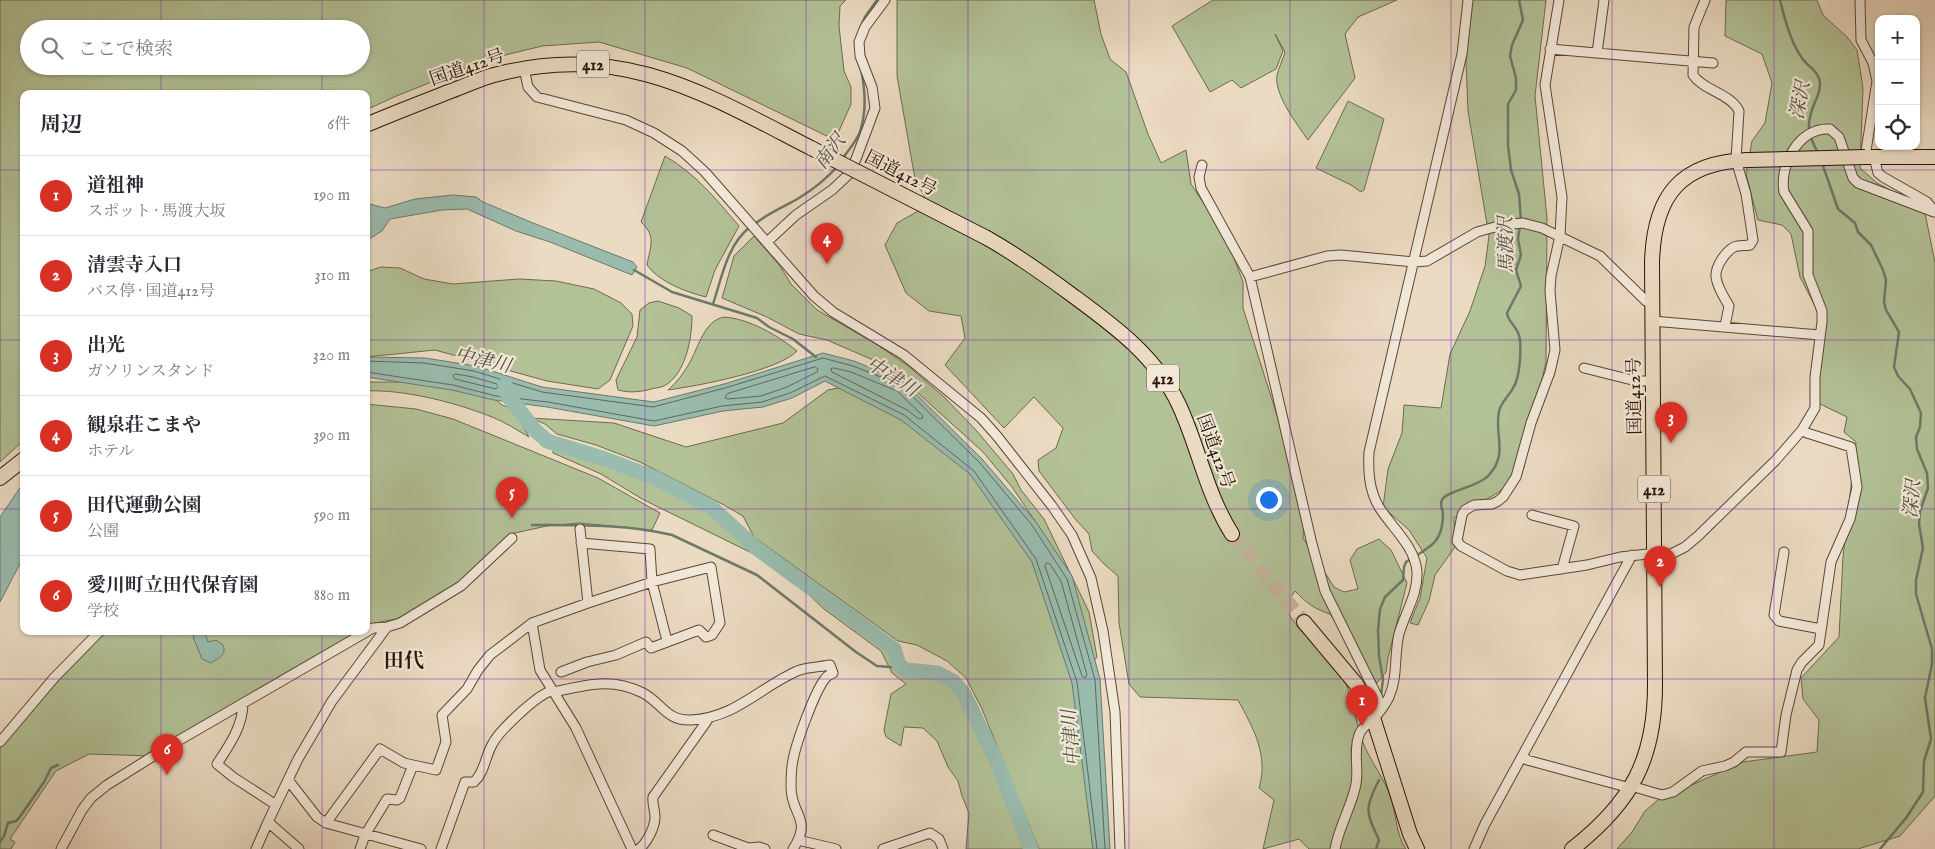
<!DOCTYPE html>
<html lang="ja">
<head>
<meta charset="utf-8">
<style>
	:root { --surface:#fff; --page:#f7f7f7; --text:#2b2b33; --muted:#7c7c81; --line:#e1e1e2; --accent:#d93025 }
	body { margin:0; font-family:"IM FELL English","Noto Serif JP",serif; background:var(--page); color:var(--text) }
	.controls { position:absolute; right:15px; top:15px; display:grid; overflow:hidden; border-radius:10px; box-shadow:0 1px 4px #0004 }
	.controls button { width:45px; height:45px; display:grid; place-items:center; padding:0; border:0; border-bottom:1px solid var(--line); background:var(--surface); color:var(--text); font:25px sans-serif }
	.you { position:absolute; left:1268px; top:499px; width:18px; height:18px; margin:-12px; border:4px solid #fff; border-radius:50%; background:#1a73e8; box-shadow:0 0 0 8px #1a73e833 }
	.badge { display:grid; place-items:center; width:32px; height:32px; border-radius:50%; background:var(--accent); color:#fff; font-size:16px; font-weight:700 }
	.pin { position:absolute; translate:-50% -41px; filter:drop-shadow(0 1px 2px #0008) }
	.pin::after { content:''; position:absolute; top:26px; width:18px; height:15px; background:inherit; clip-path:polygon(0 0,100% 0,50% 100%) }
	.list { margin:0; padding:0; list-style:none }
	h2 { display:flex; justify-content:space-between; align-items:center; height:65px; margin:0; padding:0 20px; font-size:21px }
	h2 small { font-size:16px; font-weight:400; color:var(--muted) }
	.list li { display:grid; grid-template-columns:32px 1fr auto; gap:15px; align-items:center; box-sizing:border-box; height:80px; padding:0 20px; border-top:1px solid var(--line) }
	.list b { display:block; font-size:19px; white-space:nowrap }
	.list p { margin:0; font-size:16px; white-space:nowrap; color:var(--muted) }
	.list em { font-size:16px; font-style:normal; color:var(--muted) }
	.icon { flex:none; width:28px; height:28px; fill:none; stroke:currentColor; stroke-width:2; stroke-linecap:round; stroke-linejoin:round }
	.map { position:relative; flex:none; width:1935px; height:849px; overflow:hidden }
	.search { position:absolute; background:var(--surface); box-shadow:0 1px 4px #0004; left:20px; top:20px; width:350px; height:55px; display:flex; align-items:center; gap:12px; box-sizing:border-box; padding:0 18px; border-radius:28px; color:var(--muted); font-size:19px }
	.panel { position:absolute; background:var(--surface); box-shadow:0 1px 4px #0004; left:20px; top:90px; width:350px; height:545px; border-radius:10px }
	.map>svg:first-child { display:block }
</style>
</head>
<body>
<div class="map">
<svg width="1935" height="849" viewBox="0 0 1935 849">
	<rect width="100%" height="100%" fill="#ebdbc3"/>
	<filter id="stains"><feTurbulence type="fractalNoise" baseFrequency=".004" numOctaves="4"/><feColorMatrix values="0 0 0 0 .2 0 0 0 0 .09 0 0 0 0 .02 0 0 0 .5 -.17"/></filter>
	<radialGradient id="worn" r=".72"><stop offset=".6" stop-color="#630" stop-opacity="0"/><stop offset="1" stop-color="#630" stop-opacity=".3"/></radialGradient>
	<path fill="#b3c197" stroke="#6e6a4e" fill-rule="evenodd" d="M0,0H846L840,6L839,26L844,71L851,87V104L835,140L687,68L599,42L542,46L489,59L394,97L366,110V94H24V440L0,462ZM29,29H361V66H29Z
		M897,0H1094L1101,34L1110,59L1126,72L1148,134L1161,163L1186,150L1191,184L1227,239L1243,282V308L1305,504L1303,538L1334,587L1344,592L1358,589L1350,560L1357,549L1379,539L1391,550L1407,583L1388,658L1386,672L1377,683L1330,614C1316,610 1305,602 1295,591L1286,605C1293,635 1329,647 1342,674C1352,695 1355,719 1362,740C1370,762 1386,779 1392,802C1397,819 1396,834 1406,849H1309L1299,839L1263,849L1274,800L1259,788C1269,755 1253,728 1238,700L1140,697L1129,684L1119,623L1118,576L1104,564L1092,551L1089,534L1076,520L1039,471L1038,460L1056,448L1063,428L1034,397L1004,428L945,365L965,338L961,316L929,311L906,293L885,245L897,223L929,205L915,179L897,76Z
		M1213,0H1397L1358,17L1345,34L1355,78L1308,140C1297,124 1274,95 1277,75C1279,67 1283,59 1285,52L1275,34L1283,51L1276,69L1241,88L1232,80L1210,92L1172,26Z
		M1472,0H1546L1535,96L1547,218L1546,362L1530,431L1524,468L1499,492L1454,518L1455,547L1435,575L1429,601L1418,625L1410,623L1420,598L1427,558L1409,530L1383,507L1388,469L1402,433L1404,405L1441,408L1450,354L1470,311L1485,266L1489,236L1468,111L1466,62L1468,17Z
		M1726,0H1817L1823,15L1847,37L1857,50L1863,88L1860,168L1877,183L1924,208L1935,263V796L1900,836L1858,849H1617L1632,832L1645,811L1658,800L1743,762L1817,752L1819,720L1803,699L1801,678L1839,637L1843,557L1856,442L1844,432L1847,417L1814,401L1823,326L1814,304L1800,277L1791,234L1782,225L1758,220L1746,174L1752,141L1765,123L1772,83L1762,54L1725,36Z
		M1348,101L1384,119L1364,190L1361,192L1351,185L1316,168Z
		M665,156C696,174 716,199 739,226L715,270L706,297C686,292 659,282 647,265C650,246 657,237 641,222Z
		M754,236L780,266L791,284L817,310L876,344L907,365L944,397L976,430L1013,474L1021,490L1044,519L1089,612L1097,657L1092,663L1055,556L1041,530L1012,487L983,452L909,385L880,363L827,340L799,334L767,317L722,298L734,256Z
		M381,267L400,268L424,279L453,284L519,279L556,281L594,289L621,303L632,314L633,326L610,380L598,389L547,381L435,350L366,357V272Z
		M658,301L679,308L692,316C692,338 686,374 664,386C659,388 653,388 648,390C636,392 630,393 618,390L616,380L637,337L640,310L649,303Z
		M724,317C750,319 777,335 797,351C778,371 697,386 668,390C677,382 684,373 690,362C699,346 704,321 724,317Z
		M366,382H429L489,394L502,405L514,409L529,437C517,430 505,422 492,417C457,403 404,389 366,391Z
		M843,387L885,408L932,441L974,477L1010,522L1049,592L1077,702L1093,849H1039L982,709L966,678L947,661L917,645L898,641L754,537L743,516L724,505L640,462L596,445L557,434L545,424L531,418L614,423L686,447L783,423L828,390Z
		M366,404L416,409L453,419L598,478L660,513L652,530L579,523L547,526L510,534L458,583L401,618L375,623L366,628Z
		M553,446L582,454L606,462L670,491L712,513L764,559L642,499L601,474L553,453Z
		M810,590L885,646L891,656L896,671L914,677L945,681L971,713L1019,824L1028,849H966L969,813L962,796L958,781L948,767L937,741L923,728L904,727L901,746L886,737L884,730L891,694L906,684L892,673L881,651L824,609L807,593Z
		M104,631H360L150,756L89,754L56,771L10,839L15,842L11,849H0V748L18,725Z"/>
	<path fill="#99bcae" stroke="#6d796a" d="M453,195L476,197L483,202L533,223L633,262L637,267L632,275L627,273L550,242L516,231L467,209L442,210L390,219L382,231L366,241V203L385,208L415,199Z
		M823,353L854,361L903,381L982,459L1036,522L1072,576L1100,679L1110,849H1093L1072,683L1032,562L970,474L901,420L825,381L792,398L763,407L723,411L654,426L547,407L494,400L452,390L366,377V357L425,358L476,366L542,387L654,402L724,384Z
		M24,482V556L0,602V517Z
		M196,631L205,632L208,642L216,640L223,645C227,655 219,658 211,663L202,659L193,637Z"/>
	<g fill="none" stroke-linecap="round" stroke-linejoin="round">
		<path stroke="#626859" stroke-width="1" d="M366,361L424,363L474,371L542,392L653,407L725,388L823,358L853,366L901,385L979,462L1032,525L1067,579L1095,680L1105,849
			M815,367L818,369L817,372L787,387L761,396L728,399L725,398L727,394Z
			M834,368L851,372L897,391L922,415L923,418L919,419L907,410L832,372L831,369Z
			M366,372L453,385L496,396L548,402L654,421L722,406L762,402L790,393L825,376L904,415L974,471L1036,559L1077,682L1097,849
			M456,374L473,377L497,384L498,387L496,389L455,379L453,376Z
			M1047,563L1050,564L1061,581L1087,675L1085,678L1082,676L1045,566Z"/>
		<path stroke="#6d796a" stroke-width="2.5" d="M1519,0L1523,20L1512,45L1510,56L1516,78V90L1508,104V145L1511,170L1519,194L1521,221
			M1780,0C1784,17 1792,45 1802,58C1808,67 1819,71 1820,83C1820,90 1818,96 1815,102C1806,123 1807,133 1818,153
			M861,26L865,17L877,0
			M842,159C848,151 856,142 860,132C867,110 865,90 861,68
			M1822,163L1838,209L1855,223L1858,232L1871,245L1883,270L1886,280L1884,302L1886,310L1899,332L1894,367L1898,376L1910,389L1921,413L1920,427L1916,437L1917,449L1927,473L1928,488L1920,511L1919,524L1923,548L1916,580V594L1932,649V664L1925,698L1931,739L1924,761L1923,792L1906,818L1880,849
			M755,224C768,213 784,207 799,198C814,189 826,179 838,166
			M634,270L672,292L757,318L769,327L793,339L816,357
			M713,304C722,277 727,245 750,227
			M532,525C579,525 627,524 672,535L757,575L856,652L877,666L903,668
			M1381,695L1383,679L1379,656L1378,630L1380,609L1385,597L1403,580L1404,567L1406,562C1429,547 1443,544 1443,514C1443,509 1439,505 1442,500C1446,491 1478,487 1488,476C1509,454 1494,436 1499,411C1501,402 1509,396 1513,388C1520,378 1521,352 1520,340C1519,327 1508,323 1507,313L1521,286L1516,270L1521,255L1518,239L1520,226
			M0,842L4,836L8,823L16,821L19,818L44,782L51,768L58,765
			M1376,849L1379,840C1366,812 1364,809 1379,780"/>
		<path stroke="#99bcae" stroke-width="15" d="M505,385L508,396L534,429L547,441L605,459L653,477L711,507L755,547L894,649L899,665L906,670L937,673L954,682L964,694L997,762L1031,849"/>
		<path stroke="#c4b39d" stroke-width="14" stroke-dasharray="14 7" stroke-linecap="butt" d="M1232,534L1304,622"/>
		<g stroke="#5a4634" stroke-width="11">
			<path id="minor" d="M1559,0L1545,85L1562,197L1560,236L1551,276L1550,291L1555,350L1550,372L1531,423L1516,477L1503,497L1498,501L1492,504L1474,505L1465,510L1462,515L1457,541L1461,546L1507,571L1520,575L1587,565L1620,557L1648,554L1654,556L1671,554L1685,547L1698,536L1775,461L1802,430L1815,408V377L1822,322V311L1808,275V231L1784,192C1779,165 1799,127 1830,129L1839,137L1853,178L1858,183L1934,212
				M1705,0L1694,27L1693,75C1704,91 1730,93 1739,111L1736,160L1746,194L1753,240L1750,245C1745,246 1739,245 1734,247C1725,252 1715,267 1716,277C1717,287 1724,297 1729,306L1725,326
				M1860,0L1861,40L1873,63L1877,81L1865,157
				M1550,49L1713,63
				M1597,53L1604,0
				M524,68L528,87L537,97L626,120L654,133L682,151L705,172L814,296L833,312L904,355L981,418L997,436L1052,506L1072,535L1091,578L1103,631L1115,712L1120,849
				M1874,157L1878,173L1883,177L1927,202L1935,212
				M1202,165L1199,177L1201,188L1250,277L1312,544L1325,591L1378,698L1381,710
				M767,242L796,215L832,190L848,175L856,159L875,108L872,87L860,56L859,42L865,27L885,0
				M1250,277L1327,256L1341,255L1414,262L1427,261L1477,232L1502,225L1523,223L1542,228L1600,256L1646,301L1652,302
				M1652,321L1820,335
				M1584,368L1636,381H1652
				M1532,515L1574,526L1562,569
				M580,529L588,603
				M581,543L650,549L652,582L667,641
				M1784,552L1774,615L1779,621L1821,629
				M532,623L540,670L576,728L632,849
				M554,692C586,685 612,677 643,693C662,703 666,721 691,720C735,718 759,688 797,671C807,667 820,667 830,665L833,673C828,675 826,677 824,680C814,694 796,743 793,760C791,769 791,778 791,787C791,816 813,818 793,849
				M243,703C243,726 229,746 217,764L233,777L276,805L298,759L332,701L387,627
				M0,742L54,678L100,631
				M1523,756L1527,760L1630,788
				M413,765L436,770L446,742L442,715L467,689L478,670L490,655L532,623L588,603L652,582L711,567L720,623L712,635L706,637L699,630L651,648L646,642L616,655L587,662L561,672
				M289,781L317,817L326,823L421,849
				M1631,786L1662,795L1673,792L1702,771L1725,766L1734,762L1746,752H1781L1786,715L1797,670L1802,662L1819,645L1831,562L1850,519L1857,487L1851,447L1807,433L1802,430
				M276,805L268,822L299,849
				M326,823L380,749L404,763L413,765L400,798L397,800L387,799L365,835L360,849
				M713,835L748,848L759,847L765,849
				M798,840L836,849
				M61,849L82,810L91,798L107,785L171,745L373,628L387,627L400,623L461,586L512,538
				M256,849L268,822
				M441,849L465,782H474C485,772 485,756 493,743C500,730 537,695 551,691
				M639,849C647,843 655,827 655,817C655,809 652,804 653,797L709,718
				M883,849L930,833L939,839L943,849
				M1335,849C1339,826 1352,806 1356,784C1359,768 1353,751 1359,735C1361,728 1368,724 1374,718C1380,712 1385,705 1389,697C1398,677 1394,655 1399,634C1405,613 1418,594 1417,572C1415,546 1392,528 1379,507C1369,490 1368,472 1369,452L1462,54L1468,0
				M1474,849L1485,824L1632,555"/>
		</g>
		<g stroke="#2a1404" stroke-width="16">
			<path id="highway" d="M366,125C394,113 423,102 451,91C465,86 479,79 494,75C621,41 704,93 813,149
				M1865,157H1935
				M987,238C1017,255 1045,275 1072,295C1114,326 1156,356 1179,405C1199,448 1206,493 1232,534
				M0,478L24,459
				M1304,622L1356,684L1370,708L1410,834L1417,849
				M1572,849C1631,803 1655,760 1655,685L1652,262C1654,196 1680,162 1748,160"/>
		</g>
		<use href="#minor" stroke="#f2e8d8" stroke-width="9"/>
		<use href="#highway" stroke="#ebdbc3" stroke-width="14"/>
		<g stroke="#2a1404" stroke-width="16" stroke-linecap="butt">
			<path id="highway-bridge" d="M813,149L987,238
				M1748,160L1865,157"/>
		</g>
		<use href="#highway-bridge" stroke="#ebdbc3" stroke-width="14"/>
	</g>
	<path fill="none" stroke="#7b2cbf" stroke-width="1" stroke-opacity="0.55" d="M161,0V29M322,0V29M484,0V849M645,0V849M806,0V849M968,0V849M1129,0V849M1290,0V849M1451,0V849M1612,0V849M1774,0V849M161,66V94M322,66V94M0,170H24M366,170H1935M0,340H24M366,340H1935M0,509H24M366,509H1935M161,631V849M322,631V849M0,679H1935"/>
	<g text-anchor="middle" stroke-width="4.5" stroke-linejoin="round" paint-order="stroke">
		<g fill="#f2e8d8" stroke="#665444" stroke-width="1">
			<rect x="577" y="50.5" width="32" height="27" rx="4"/>
			<rect x="1147" y="364.5" width="32" height="27" rx="4"/>
			<rect x="1638" y="475.5" width="32" height="27" rx="4"/>
		</g>
		<g font-size="16" font-weight="bold" fill="#2a1404">
			<text x="593" y="70">412</text>
			<text x="1163" y="384">412</text>
			<text x="1654" y="495">412</text>
		</g>
		<g font-size="18" fill="#2a1404" stroke="#f2e8d8">
			<text transform="translate(467 67) rotate(-19)" y="6">国道412号</text>
			<text transform="translate(901 173) rotate(27)" y="6">国道412号</text>
			<text transform="translate(1634 396) rotate(-91)" y="6">国道412号</text>
			<text transform="translate(1216 451) rotate(70)" y="6">国道412号</text>
		</g>
		<g font-size="19" font-style="italic" fill="#514f40" stroke="#f2e8d8">
			<text transform="translate(1799 100) rotate(-80)" y="7">深沢</text>
			<text transform="translate(829 151) rotate(-53)" y="7">南沢</text>
			<text transform="translate(1505 245) rotate(-91)" y="7">馬渡沢</text>
			<text transform="translate(483 359) rotate(13)" y="7">中津川</text>
			<text transform="translate(893 376) rotate(32)" y="7">中津川</text>
			<text transform="translate(1911 499) rotate(-85)" y="7">深沢</text>
			<text transform="translate(1070 738) rotate(-95)" y="7">中津川</text>
		</g>
		<g font-size="20" font-weight="bold" fill="#2a1404" stroke="#f2e8d8">
			<text x="404" y="667">田代</text>
		</g>
	</g>
	<rect width="100%" height="100%" filter="url(#stains)"/>
	<rect width="100%" height="100%" fill="url(#worn)"/>
</svg>
<div class="controls">
<button>+</button>
<button>−</button>
<button><svg class="icon" aria-label="locate" viewBox="0 0 24 24"><circle cx="12" cy="12" r="6"/><path d="M12 2v4M12 18v4M2 12h4M18 12h4"/></svg></button>
</div>
<div class="you"></div>
<div class="pin badge" style="left:1362px;top:726px">1</div>
<div class="pin badge" style="left:1660px;top:587px">2</div>
<div class="pin badge" style="left:1671px;top:443px">3</div>
<div class="pin badge" style="left:827px;top:264px">4</div>
<div class="pin badge" style="left:512px;top:518px">5</div>
<div class="pin badge" style="left:167px;top:775px">6</div>
<div class="search"><svg class="icon" aria-label="search" viewBox="0 0 24 24"><circle cx="10" cy="10" r="6"/><path d="M15 15l6 6"/></svg>ここで検索</div>
<section class="panel">
<h2>周辺<small>6件</small></h2>
<ul class="list">
<li><span class="badge">1</span><div><b>道祖神</b><p>スポット · 馬渡大坂</p></div><em>190 m</em></li>
<li><span class="badge">2</span><div><b>清雲寺入口</b><p>バス停 · 国道412号</p></div><em>310 m</em></li>
<li><span class="badge">3</span><div><b>出光</b><p>ガソリンスタンド</p></div><em>320 m</em></li>
<li><span class="badge">4</span><div><b>観泉荘こまや</b><p>ホテル</p></div><em>390 m</em></li>
<li><span class="badge">5</span><div><b>田代運動公園</b><p>公園</p></div><em>590 m</em></li>
<li><span class="badge">6</span><div><b>愛川町立田代保育園</b><p>学校</p></div><em>880 m</em></li>
</ul>
</section>
</div>
</body>
</html>
